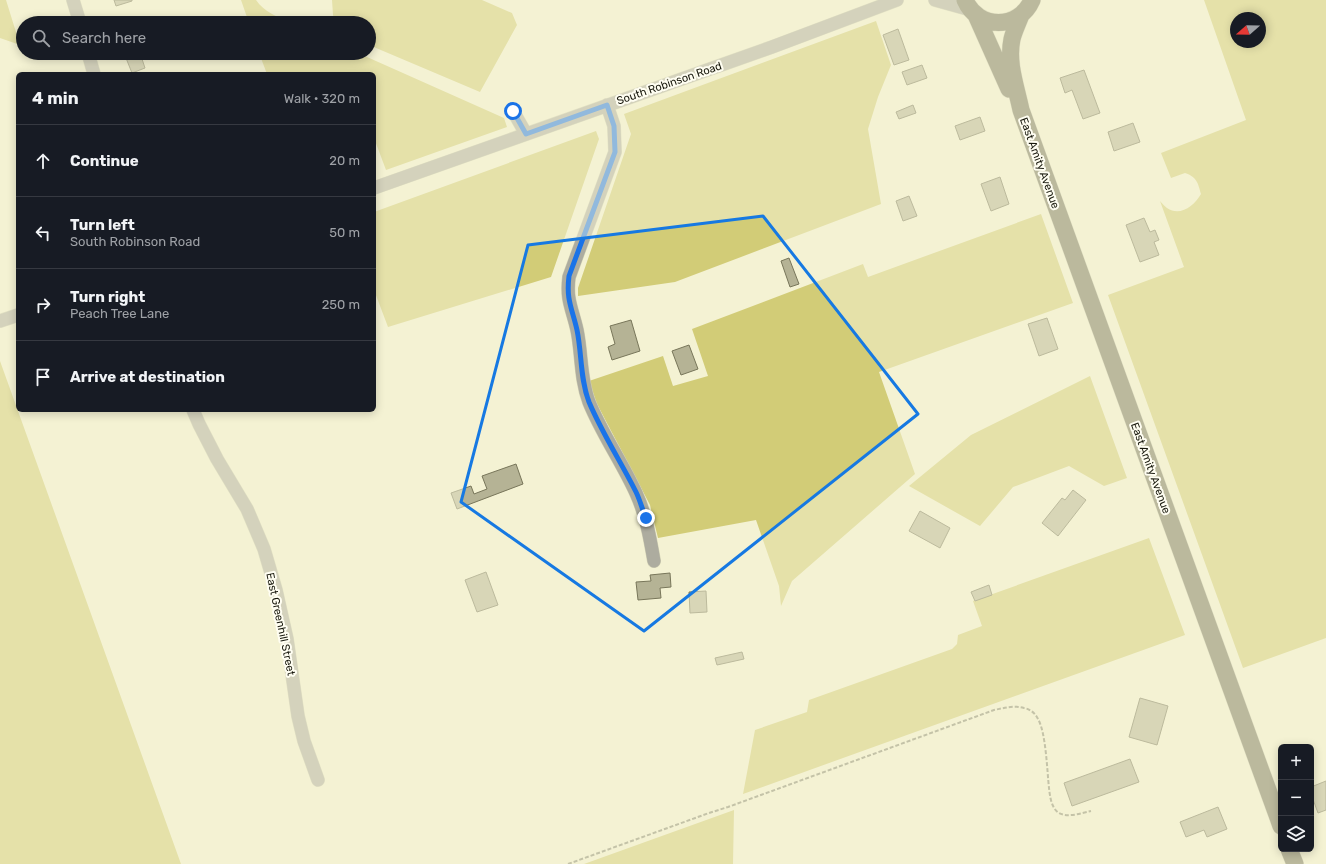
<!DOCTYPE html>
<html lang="en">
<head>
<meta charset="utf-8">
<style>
	:root { --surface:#171b24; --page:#20242c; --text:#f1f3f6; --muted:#9ea1a6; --line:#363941 }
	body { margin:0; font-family:Rubik,sans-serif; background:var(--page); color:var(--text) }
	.controls { position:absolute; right:12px; bottom:12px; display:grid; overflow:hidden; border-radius:6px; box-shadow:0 2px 10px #0003 }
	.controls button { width:36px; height:36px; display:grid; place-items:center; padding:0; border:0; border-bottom:1px solid var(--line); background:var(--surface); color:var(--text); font:20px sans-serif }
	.compass { position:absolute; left:1230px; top:12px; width:36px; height:36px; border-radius:50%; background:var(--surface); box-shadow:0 2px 10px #0003; rotate:250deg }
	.stop { position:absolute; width:12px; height:12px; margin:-9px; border:3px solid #1a73e8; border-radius:50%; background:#fff }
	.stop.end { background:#1a73e8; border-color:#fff; box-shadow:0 1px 4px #0008 }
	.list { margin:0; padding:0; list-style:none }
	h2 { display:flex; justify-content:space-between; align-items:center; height:52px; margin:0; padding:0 16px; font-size:17px }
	h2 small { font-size:13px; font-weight:400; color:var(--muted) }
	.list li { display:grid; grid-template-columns:26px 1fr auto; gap:12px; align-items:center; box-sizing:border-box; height:72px; padding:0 16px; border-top:1px solid var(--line) }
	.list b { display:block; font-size:15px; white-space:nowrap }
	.list p { margin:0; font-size:13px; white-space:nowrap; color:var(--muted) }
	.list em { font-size:13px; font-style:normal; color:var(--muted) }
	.icon { flex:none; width:22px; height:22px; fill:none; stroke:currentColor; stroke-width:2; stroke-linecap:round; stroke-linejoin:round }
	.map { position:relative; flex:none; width:1326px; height:864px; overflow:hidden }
	.search { position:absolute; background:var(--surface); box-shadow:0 2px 10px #0003; left:16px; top:16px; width:360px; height:44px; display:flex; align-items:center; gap:10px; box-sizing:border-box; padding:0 14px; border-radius:22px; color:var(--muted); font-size:15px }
	.panel { position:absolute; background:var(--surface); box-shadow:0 2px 10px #0003; left:16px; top:72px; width:360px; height:340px; border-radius:6px }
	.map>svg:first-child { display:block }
</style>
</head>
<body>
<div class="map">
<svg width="1326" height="864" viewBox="0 0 1326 864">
	<rect width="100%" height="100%" fill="#f4f2d3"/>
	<path fill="#d2cc77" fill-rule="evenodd" d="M0,0H6L20,45L0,38Z
		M241,0H256C264,12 278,17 291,23H249Z
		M332,0H482L512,13L517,25L480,92L369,45V23H336L333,15Z
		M1204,0H1326V638L1243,668L1108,295L1184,267L1160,201C1162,203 1164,206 1167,208C1180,217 1194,206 1201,194C1198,183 1197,177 1185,173L1171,178L1161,153L1246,120ZM1236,18H1260V42H1236Z
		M876,21L891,65L878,97L868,129L881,204L675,282L578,296V288L631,134L624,114Z
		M259,53H358L504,118L507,127L386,170L374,138V74H267Z
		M596,131L599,139L551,277L388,327L374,290V212Z
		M1041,214L1073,303L879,372L915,474L792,581L781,606L779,586L756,520L658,538L650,505L597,404L589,381L663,356L673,386L708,376L692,329L863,264L868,277Z
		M0,361L181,864H0Z
		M1090,376L1127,478L1104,486L1069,466L1013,487L980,526L909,486L971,435Z
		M1149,538L1185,635L743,794L755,730L807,712L809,700L952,649L957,644L958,635L982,626L973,601Z
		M734,810L733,864H584Z"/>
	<path fill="#b5b395" stroke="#78765a" d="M114,0H132V1L116,6Z
		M898,29L909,60L894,65L883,35Z
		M124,53H140L145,68L132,73Z
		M922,65L927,78L907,85L902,72Z
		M1084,70L1100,113L1083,119L1072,90L1065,93L1060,78Z
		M913,105L916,113L899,119L896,112Z
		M980,117L985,131L960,140L955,126Z
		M1133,123L1140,142L1114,151L1108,132Z
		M1000,177L1009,204L991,211L981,184Z
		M909,196L917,216L903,221L896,201Z
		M1144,218L1150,232L1155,230L1159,240L1154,242L1159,255L1140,262L1126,225Z
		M789,258L799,284L790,287L781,261Z
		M1047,318L1058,349L1039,356L1028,324Z
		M631,320L640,351L612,360L608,347L615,344L610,326Z
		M689,345L698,369L681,375L672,351Z
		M516,464L523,484L457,509L451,493L471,486L474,494L487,489L482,476Z
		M1073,490L1086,500L1058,536L1042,523L1062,498L1065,500Z
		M920,511L950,528L940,548L909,531Z
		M486,572L498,605L477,612L465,580Z
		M670,573L671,587L660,588L661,598L638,600L636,582L651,581L650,575Z
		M989,585L992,595L975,601L971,592Z
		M706,591L707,612L690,613L689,592Z
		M742,652L744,659L717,665L715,658Z
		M1140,698L1168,706L1157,745L1129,737Z
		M1130,759L1139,782L1072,806L1064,783Z
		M1326,781V810L1318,813L1311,794V787Z
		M1218,807L1227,829L1207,837L1204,830L1186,837L1180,822Z"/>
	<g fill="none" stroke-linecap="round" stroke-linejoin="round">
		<g stroke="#d0cfb3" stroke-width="14">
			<path id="minor" d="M73,0L80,23
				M935,0L971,10
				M88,53L94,74
				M607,105L614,126L615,152L569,277C566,300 572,308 577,330C582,354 580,378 589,402C602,434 622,462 636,493C646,515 650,538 654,561
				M513,111L526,134
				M374,188L772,47L897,0
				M0,321L18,315
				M193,410L199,424L217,459L247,509L264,549L276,590L287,639L298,716L304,741L318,780"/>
		</g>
		<g stroke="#d0cfb3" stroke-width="18">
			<path id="major" d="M965,0C978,30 1019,30 1032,0
				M976,15L1009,89
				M1021,15C1018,23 1014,31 1012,39C1007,63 1016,86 1021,110L1281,826
				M1289,849L1295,864"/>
		</g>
		<path stroke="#8a8973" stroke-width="2" stroke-dasharray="4 2" stroke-linecap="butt" d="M568,864L709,813L728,807L994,710C1004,708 1014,705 1024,708C1030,709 1035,713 1038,719C1046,733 1047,770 1049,788C1050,796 1051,808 1059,813C1068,818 1082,813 1091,811"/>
		<use href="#minor" stroke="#adac9f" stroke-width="13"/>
		<use href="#major" stroke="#75735c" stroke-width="17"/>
	</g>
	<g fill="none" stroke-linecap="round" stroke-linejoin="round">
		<path stroke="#1a73e8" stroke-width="5" d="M513,111L526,134L607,105L614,126L615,152L569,276C566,300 572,308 577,330C582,354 580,379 589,402C602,433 621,462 636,492C640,500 642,509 646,518"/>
	</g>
	<path d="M0 0H1326V864H0ZM763,216L918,414L644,631L461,502L528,245Z" fill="#f4f2d3" fill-opacity=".55" fill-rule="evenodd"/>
	<path fill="none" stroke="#1679e2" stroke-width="3" stroke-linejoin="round" d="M763,216L918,414L644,631L461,502L528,245Z"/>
	<g text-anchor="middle" stroke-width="4" stroke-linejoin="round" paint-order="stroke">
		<g font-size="11" fill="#16160b" stroke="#fffef2">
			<text transform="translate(669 83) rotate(-19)" y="4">South Robinson Road</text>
			<text transform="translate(1040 163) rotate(70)" y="4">East Amity Avenue</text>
			<text transform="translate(1151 468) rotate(70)" y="4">East Amity Avenue</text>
			<text transform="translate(281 624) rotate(78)" y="4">East Greenhill Street</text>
		</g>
	</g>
</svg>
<div class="controls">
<button>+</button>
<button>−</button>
<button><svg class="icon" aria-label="layers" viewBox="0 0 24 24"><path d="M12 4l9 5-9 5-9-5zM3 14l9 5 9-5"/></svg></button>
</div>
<svg class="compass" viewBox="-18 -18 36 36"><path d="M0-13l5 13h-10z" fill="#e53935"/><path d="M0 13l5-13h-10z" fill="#9ea1a6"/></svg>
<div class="stop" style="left:513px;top:111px"></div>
<div class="stop end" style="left:646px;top:518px"></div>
<div class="search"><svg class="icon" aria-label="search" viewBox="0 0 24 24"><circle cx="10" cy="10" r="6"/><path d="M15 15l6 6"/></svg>Search here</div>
<section class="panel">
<h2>4 min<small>Walk · 320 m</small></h2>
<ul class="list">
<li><svg class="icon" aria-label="ahead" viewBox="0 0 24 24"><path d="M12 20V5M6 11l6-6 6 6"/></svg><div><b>Continue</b></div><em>20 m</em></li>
<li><svg class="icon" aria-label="left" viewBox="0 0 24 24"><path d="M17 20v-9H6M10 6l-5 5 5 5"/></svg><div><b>Turn left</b><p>South Robinson Road</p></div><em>50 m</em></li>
<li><svg class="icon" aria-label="right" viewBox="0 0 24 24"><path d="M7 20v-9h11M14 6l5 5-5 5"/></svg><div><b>Turn right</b><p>Peach Tree Lane</p></div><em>250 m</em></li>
<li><svg class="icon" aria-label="arrive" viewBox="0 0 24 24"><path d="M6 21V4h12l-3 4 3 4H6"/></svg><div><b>Arrive at destination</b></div></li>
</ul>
</section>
</div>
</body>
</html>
